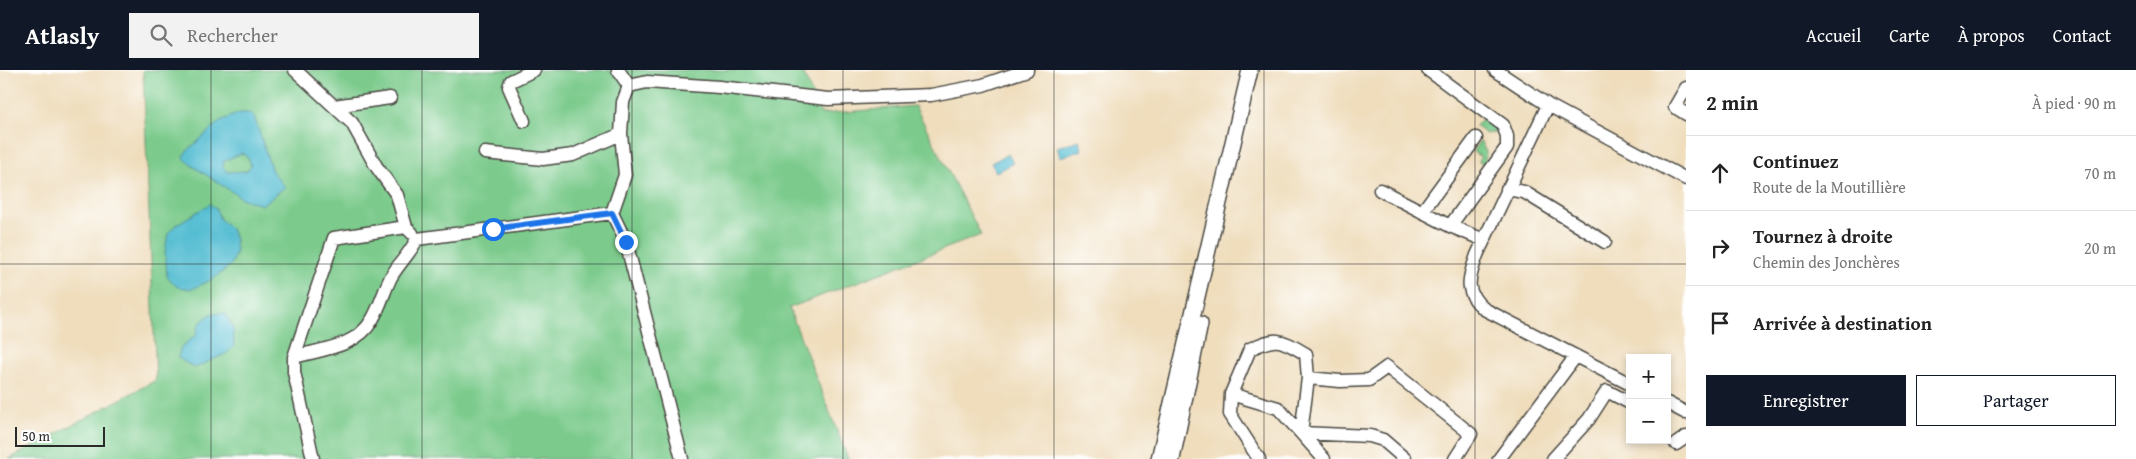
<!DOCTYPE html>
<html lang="fr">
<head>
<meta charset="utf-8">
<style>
	:root { --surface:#fff; --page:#f2f2f2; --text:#222; --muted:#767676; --line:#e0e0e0; --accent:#111827 }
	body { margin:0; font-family:"Gentium Book Plus",serif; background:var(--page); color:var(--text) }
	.controls { position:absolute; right:15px; bottom:15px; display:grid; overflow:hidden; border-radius:0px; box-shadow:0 2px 8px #0003 }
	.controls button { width:45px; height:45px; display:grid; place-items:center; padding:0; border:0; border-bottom:1px solid var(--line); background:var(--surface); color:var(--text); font:25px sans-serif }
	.scale { position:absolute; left:15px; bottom:12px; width:90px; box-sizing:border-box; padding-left:5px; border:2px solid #2b2b2b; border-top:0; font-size:14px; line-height:18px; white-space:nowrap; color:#2b2b2b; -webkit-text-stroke:4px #fff; paint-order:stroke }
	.stop { position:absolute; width:15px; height:15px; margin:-11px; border:4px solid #1a73e8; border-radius:50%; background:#fff }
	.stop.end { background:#1a73e8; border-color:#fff; box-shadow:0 1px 5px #0008 }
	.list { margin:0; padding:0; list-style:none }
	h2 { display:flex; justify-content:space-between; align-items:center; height:65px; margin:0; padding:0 20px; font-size:21px }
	h2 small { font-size:16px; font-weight:400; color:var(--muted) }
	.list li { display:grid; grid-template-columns:32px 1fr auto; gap:15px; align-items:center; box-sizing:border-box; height:75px; padding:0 20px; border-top:1px solid var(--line) }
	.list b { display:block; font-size:19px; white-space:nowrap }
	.list p { margin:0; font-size:16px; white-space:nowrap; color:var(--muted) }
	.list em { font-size:16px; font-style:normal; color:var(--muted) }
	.actions { display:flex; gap:10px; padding:15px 20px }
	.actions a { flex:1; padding:11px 0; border:1px solid var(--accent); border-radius:0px; text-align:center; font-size:18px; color:var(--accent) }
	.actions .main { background:var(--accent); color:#fff }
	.icon { flex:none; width:28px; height:28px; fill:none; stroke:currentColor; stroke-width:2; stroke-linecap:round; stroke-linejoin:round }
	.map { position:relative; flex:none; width:1686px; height:389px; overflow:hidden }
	header { display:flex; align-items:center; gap:30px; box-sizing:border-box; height:70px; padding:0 25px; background:var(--accent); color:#fff }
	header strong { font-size:24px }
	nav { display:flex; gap:28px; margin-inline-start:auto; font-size:18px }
	.search { width:350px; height:45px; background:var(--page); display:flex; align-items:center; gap:12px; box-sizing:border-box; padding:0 18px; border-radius:0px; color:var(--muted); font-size:19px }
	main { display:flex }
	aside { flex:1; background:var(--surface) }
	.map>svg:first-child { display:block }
</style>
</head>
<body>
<header>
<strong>Atlasly</strong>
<div class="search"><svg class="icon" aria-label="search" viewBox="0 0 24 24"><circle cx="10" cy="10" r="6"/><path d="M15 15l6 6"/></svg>Rechercher</div>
<nav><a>Accueil</a><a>Carte</a><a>À propos</a><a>Contact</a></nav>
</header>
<main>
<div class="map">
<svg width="1686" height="389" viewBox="0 0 1686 389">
	<rect width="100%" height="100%" fill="#fff"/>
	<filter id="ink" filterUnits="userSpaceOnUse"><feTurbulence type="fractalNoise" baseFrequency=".02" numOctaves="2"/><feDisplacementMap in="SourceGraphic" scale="10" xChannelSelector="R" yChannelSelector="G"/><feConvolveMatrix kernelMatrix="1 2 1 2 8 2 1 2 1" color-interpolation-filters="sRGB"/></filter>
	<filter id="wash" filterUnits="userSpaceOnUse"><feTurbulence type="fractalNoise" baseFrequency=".0096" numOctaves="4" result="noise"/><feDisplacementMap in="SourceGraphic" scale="20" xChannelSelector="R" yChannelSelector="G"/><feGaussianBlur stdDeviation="1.12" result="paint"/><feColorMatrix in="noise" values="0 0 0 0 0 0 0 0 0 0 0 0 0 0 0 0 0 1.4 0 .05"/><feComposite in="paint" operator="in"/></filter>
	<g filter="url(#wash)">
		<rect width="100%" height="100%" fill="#efddbc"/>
		<path fill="#7bcb8c" stroke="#537b5c" d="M143,0H802L821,44L915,36L981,165L789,238L848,389H9L156,310Z
			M1482,49L1498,61L1486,64L1476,56Z
			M1480,70L1486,82L1485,96L1478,91L1481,87L1473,82Z"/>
		<path fill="#55bdd2" stroke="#40747e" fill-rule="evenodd" d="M240,43H250L254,46L272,101L285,117L262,135L243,129L191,95L184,88L185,83L220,51ZM242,83L248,88L251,96L246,101L227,102L223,97L224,91Z
			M1079,70L1082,80L1060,87L1057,77Z
			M1008,84L1013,93L996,102L991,93Z
			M210,134L216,139L220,149L231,159L235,169L236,182L231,195L213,209L192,219L177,217L167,206L165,182L168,163L177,154Z
			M225,243L233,258L234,276L227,283L195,298L178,288L181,277L196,265L199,254L211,244Z"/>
	</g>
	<g filter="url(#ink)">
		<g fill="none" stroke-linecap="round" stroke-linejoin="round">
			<g stroke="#484641" stroke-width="15">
				<path id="minor" d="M295,0L352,53L376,96L397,125L406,157L412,163
					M618,0L629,16
					M1495,0L1548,35L1686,109
					M1686,18L1675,37L1686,44
					M1548,35L1477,185C1469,208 1463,221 1484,239L1630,314
					M334,36L390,28
					M524,51L509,17L511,11L534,0
					M485,83L543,89L573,85L621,64
					M1507,119L1524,122L1605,172
					M1380,120L1450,156L1507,77V66L1503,55L1428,0
					M1422,142L1476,68
					M612,143L626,172L682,389
					M1450,156L1484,170
					M294,287C322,279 357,277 372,250C380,237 384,221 391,207C399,193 409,185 417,169L612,143L625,105L621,64L623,32L629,16L647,12L719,17L828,29L931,25L983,15L1027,0
					M1231,324L1278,338L1301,363L1370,366L1383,370L1405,389
					M1667,333L1686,343
					M1676,374L1686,367
					M313,389L294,302V287L334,168L406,157
					M1259,389L1230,344L1231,324L1250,279C1277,266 1280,269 1306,284L1308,308
					M1324,389L1301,363L1308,308L1340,311L1369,310L1387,297L1471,364L1455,389
					M1499,389L1576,286
					M1553,389L1589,349L1607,321L1630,333"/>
			</g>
			<g stroke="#484641" stroke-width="18">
				<path id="major" d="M1159,389L1250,0
					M1172,389L1200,254"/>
			</g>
			<use href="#minor" stroke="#fff" stroke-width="12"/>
			<use href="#major" stroke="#fff" stroke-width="15"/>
		</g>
	</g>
	<g fill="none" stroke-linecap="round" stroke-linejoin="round" filter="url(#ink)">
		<path stroke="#1a73e8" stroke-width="6" d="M493,159L612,143L626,172"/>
	</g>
	<path fill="none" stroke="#2b2b2b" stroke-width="1" stroke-opacity="0.55" d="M211,0V389M422,0V389M632,0V389M843,0V389M1054,0V389M1264,0V389M1475,0V389M0,194H1686"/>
</svg>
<div class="controls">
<button>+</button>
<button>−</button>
</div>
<div class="scale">50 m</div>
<div class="stop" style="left:493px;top:159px"></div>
<div class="stop end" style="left:626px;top:172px"></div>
</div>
<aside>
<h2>2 min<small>À pied · 90 m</small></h2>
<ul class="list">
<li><svg class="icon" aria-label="ahead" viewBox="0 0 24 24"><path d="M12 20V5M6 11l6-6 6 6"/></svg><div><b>Continuez</b><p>Route de la Moutillière</p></div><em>70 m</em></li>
<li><svg class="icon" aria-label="right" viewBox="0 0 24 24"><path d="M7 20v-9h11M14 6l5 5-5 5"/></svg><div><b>Tournez à droite</b><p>Chemin des Jonchères</p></div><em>20 m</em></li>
<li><svg class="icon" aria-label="arrive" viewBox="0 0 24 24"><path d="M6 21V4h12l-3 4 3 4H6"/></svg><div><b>Arrivée à destination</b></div></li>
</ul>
<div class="actions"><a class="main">Enregistrer</a><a>Partager</a></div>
</aside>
</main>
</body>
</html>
